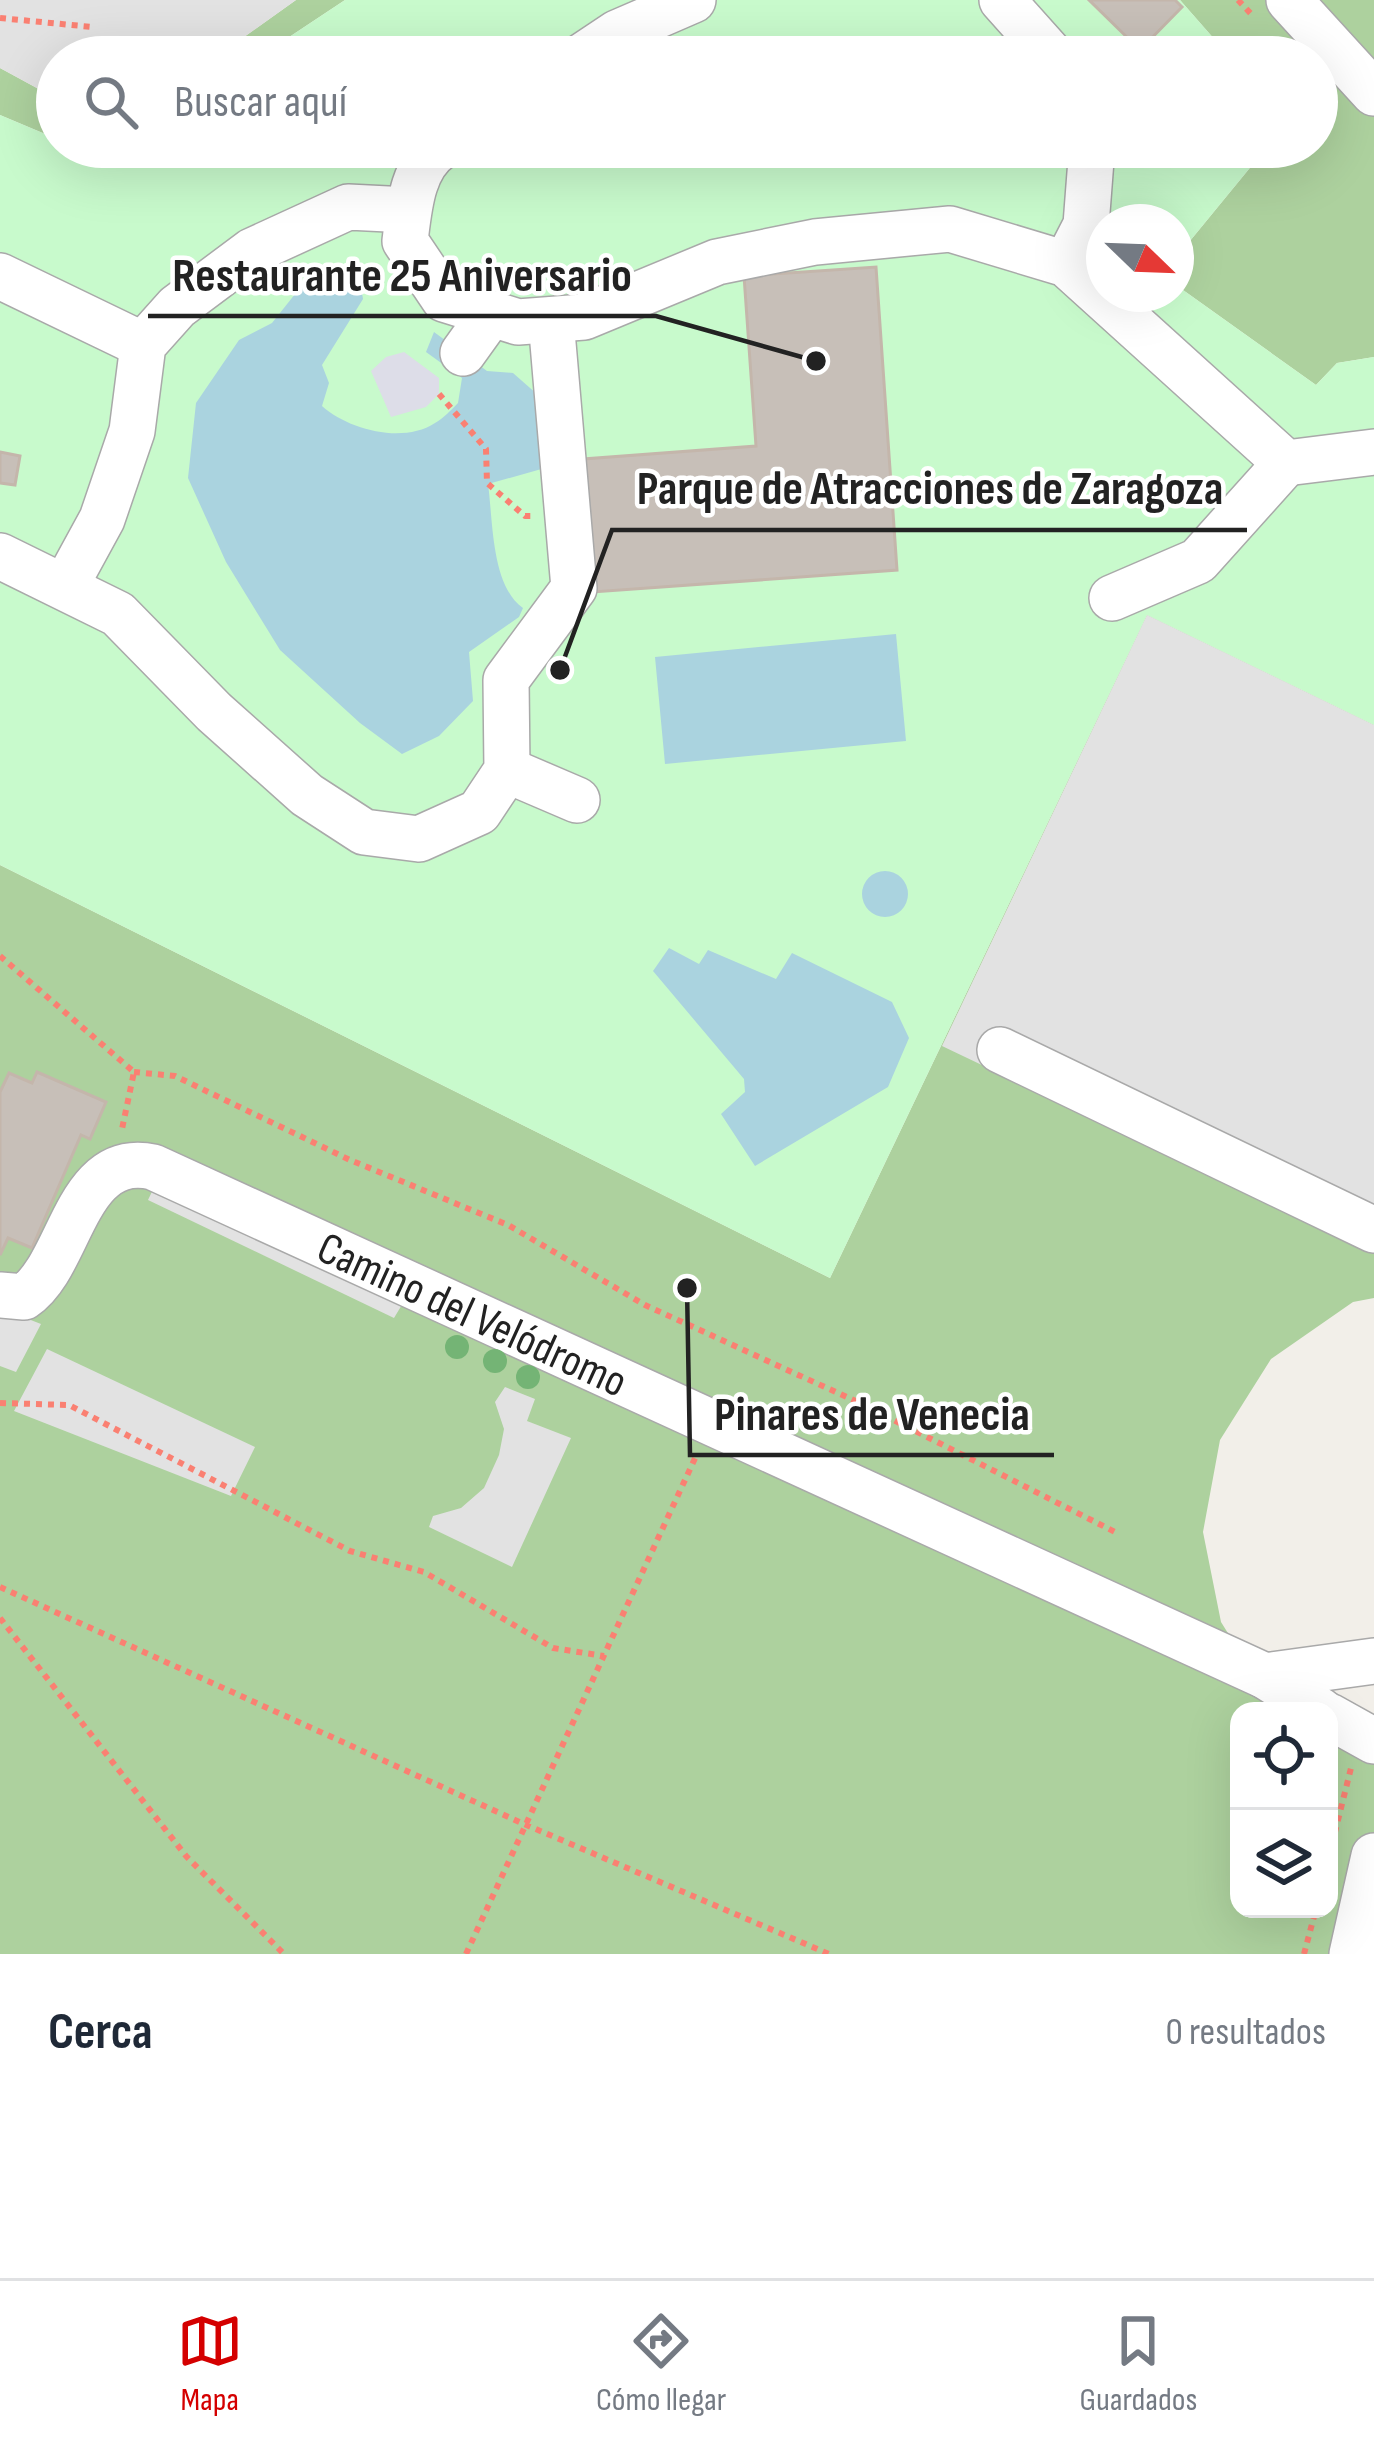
<!DOCTYPE html>
<html lang="es">
<head>
<meta charset="utf-8">
<style>
	:root { --surface:#fff; --page:#f2f2f3; --text:#1f2937; --muted:#747a83; --line:#e0e1e3; --accent:#d40000 }
	body { margin:0; font-family:"Sofia Sans Condensed",sans-serif; background:var(--page); color:var(--text) }
	.controls { position:absolute; right:36px; bottom:36px; display:grid; overflow:hidden; border-radius:24px; box-shadow:0 12px 48px #0002 }
	.controls button { width:108px; height:108px; display:grid; place-items:center; padding:0; border:0; border-bottom:3px solid var(--line); background:var(--surface); color:var(--text); font:60px sans-serif }
	.compass { position:absolute; left:1086px; top:204px; width:108px; height:108px; border-radius:50%; background:var(--surface); box-shadow:0 12px 48px #0002; rotate:113deg }
	.list { margin:0; padding:0; list-style:none }
	h2 { display:flex; justify-content:space-between; align-items:center; height:156px; margin:0; padding:0 48px; font-size:51px }
	h2 small { font-size:39px; font-weight:400; color:var(--muted) }
	.icon { flex:none; width:66px; height:66px; fill:none; stroke:currentColor; stroke-width:2; stroke-linecap:round; stroke-linejoin:round }
	.map { position:relative; flex:none; width:1374px; height:1954px; overflow:hidden }
	.search { position:absolute; background:var(--surface); box-shadow:0 12px 48px #0002; left:36px; right:36px; top:36px; height:132px; display:flex; align-items:center; gap:30px; box-sizing:border-box; padding:0 42px; border-radius:66px; color:var(--muted); font-size:45px }
	.sheet { height:324px; background:var(--surface) }
	nav { display:flex; justify-content:space-around; align-items:center; box-sizing:border-box; height:168px; border-top:3px solid var(--line); background:var(--surface); font-size:33px; color:var(--muted) }
	nav a { display:grid; justify-items:center; gap:6px }
	nav .on { color:var(--accent) }
	.map>svg:first-child { display:block }
</style>
</head>
<body>
<div class="map">
<svg width="1374" height="1954" viewBox="0 0 1374 1954">
	<rect width="100%" height="100%" fill="#f2efe9"/>
	<path fill="#add19e" d="M296,0H345L259,57H216Z
		M1180,0H1374V357L1337,363L1316,385L1176,285V258L1267,147H1317V57H1230Z
		M0,68L57,99V139L0,115Z
		M1147,615L1374,725V1298L1353,1302L1271,1359L1220,1440L1203,1532L1221,1622L1267,1696L1284,1711H1239V1909H1329V1741L1374,1764V1954H0V865L830,1278Z"/>
	<path fill="#c8facc" d="M345,0H1180L1230,57H259Z
		M0,115L57,139V147H76L104,159L122,147H1267L1176,258V222H1104V294H1176V285L1316,385L1337,363L1374,357V725L1147,615L830,1278L0,865Z"/>
	<path fill="#e2e2e2" d="M0,0H296L216,57H57V99L0,68Z
		M1147,615L1374,725V1252L942,1046Z
		M158,1179L406,1298L394,1318L148,1200Z
		M0,1308L41,1324L16,1372L0,1366Z
		M47,1349L255,1447L231,1496L14,1411Z
		M505,1387L535,1399L527,1421L571,1438L512,1567L429,1527L433,1516L461,1508L484,1488L499,1455L504,1429L495,1402Z"/>
	<path fill="#dddde8" d="M404,352L439,378V394L426,407L391,417L371,371L386,357Z"/>
	<path fill="#aad3df" d="M336,265L359,276L363,299L322,365L329,383L322,406C349,430 403,444 435,423C444,418 451,410 458,403L462,378L426,352L434,332L487,371L513,373L538,395L545,468L488,484C493,519 491,586 523,608L519,617L469,652L473,701L439,736L402,754L360,723L280,650L226,562L188,478L196,403L239,340L272,323L307,279Z
		M896,634L906,741L665,764L655,657Z
		M862 894a23 23 0 1 1 46 0a23 23 0 1 1-46 0Z
		M669,948L699,964L708,950L776,979L792,953L892,1002L909,1038L888,1087L755,1166L721,1114L745,1092L744,1079L653,971Z"/>
	<path fill="#c7bfb8" stroke="#c4b6ab" stroke-width="3" d="M1089,0H1175L1182,7L1140,50Z
		M876,267L897,570L593,592L584,459L756,446L744,276Z
		M0,452L20,456L15,485L0,483Z
		M37,1072L106,1102L90,1139L81,1135L32,1248L8,1238L0,1255V1092L9,1073L32,1083Z"/>
	<g fill="none" stroke-linecap="round" stroke-linejoin="round">
		<g stroke="#a9a9a9" stroke-width="48">
			<g id="minor">
				<path d="M1002,0L1053,57"/>
				<path d="M1289,0L1374,93"/>
				<path d="M581,57L617,33L693,0"/>
				<path d="M441,147C412,166 409,208 405,241L444,299L518,322L584,317L717,262L815,242L950,229L1066,264L1286,463L1374,452"/>
				<path d="M1066,264L1086,225L1092,147"/>
				<path d="M0,276L143,345"/>
				<path d="M463,353L491,314"/>
				<path d="M0,556L118,614L214,712L307,795L364,832L419,839L479,812L507,770L506,680L574,588L551,320"/>
				<path d="M66,585L102,519L132,431L143,345L177,307L252,251L348,207L408,210"/>
				<path d="M1112,598L1198,561L1286,463"/>
				<path d="M507,770L577,800"/>
				<path d="M1000,1050L1374,1230"/>
				<path id="s1" d="M0,1295L24,1297C72,1265 74,1150 153,1167L1265,1676L1321,1711"/>
				<path d="M1265,1676L1374,1661"/>
				<path d="M1329,1716L1374,1741"/>
				<path d="M1352,1954L1374,1856"/>
			</g>
		</g>
		<path stroke="#fa8072" stroke-width="6" stroke-dasharray="6 6" stroke-linecap="butt" d="M1238,0L1254,17
			M0,18L92,27
			M439,394L486,449L487,483L525,516H532
			M0,956L134,1072L122,1129
			M134,1072L175,1076L350,1160L508,1225L645,1305L862,1404L1119,1534
			M0,1403L69,1405L350,1551L424,1572L553,1648L604,1656
			M0,1587L524,1824L829,1954
			M0,1618L186,1856L284,1954
			M1329,1856L1351,1768
			M466,1954L697,1454
			M1304,1954L1316,1909"/>
		<use href="#minor" stroke="#fff" stroke-width="45"/>
	</g>
	<g fill="#74b475">
		<circle cx="457" cy="1347" r="12"/>
		<circle cx="495" cy="1361" r="12"/>
		<circle cx="528" cy="1377" r="12"/>
	</g>
	<g text-anchor="middle" stroke-width="9" stroke-linejoin="round" paint-order="stroke">
		<g font-size="45" fill="#222" stroke="#fff">
			<text dy="16" stroke="none"><textPath href="#s1" startOffset="573">Camino del Velódromo</textPath></text>
		</g>
	</g>
	<path fill="none" stroke="#222" stroke-width="4.5" d="M816 361L656 316H148M560 670L612 530H1247M687 1288L690 1455H1054"/>
	<g fill="#222" stroke="#fff" stroke-width="4.5">
		<circle cx="816" cy="361" r="12"/>
		<circle cx="560" cy="670" r="12"/>
		<circle cx="687" cy="1288" r="12"/>
	</g>
	<g font-size="48" text-anchor="middle" font-weight="bold" fill="#222" stroke="#fff" stroke-width="9" stroke-linejoin="round" paint-order="stroke">
		<text x="402" y="291">Restaurante 25 Aniversario</text>
		<text x="930" y="504">Parque de Atracciones de Zaragoza</text>
		<text x="872" y="1430">Pinares de Venecia</text>
	</g>
</svg>
<div class="controls">
<button><svg class="icon" aria-label="locate" viewBox="0 0 24 24"><circle cx="12" cy="12" r="6"/><path d="M12 2v4M12 18v4M2 12h4M18 12h4"/></svg></button>
<button><svg class="icon" aria-label="layers" viewBox="0 0 24 24"><path d="M12 4l9 5-9 5-9-5zM3 14l9 5 9-5"/></svg></button>
</div>
<svg class="compass" viewBox="-18 -18 36 36"><path d="M0-13l5 13h-10z" fill="#e53935"/><path d="M0 13l5-13h-10z" fill="#747a83"/></svg>
<div class="search"><svg class="icon" aria-label="search" viewBox="0 0 24 24"><circle cx="10" cy="10" r="6"/><path d="M15 15l6 6"/></svg>Buscar aquí</div>
</div>
<section class="sheet">
<h2>Cerca<small>0 resultados</small></h2>
<ul class="list">
</ul>
</section>
<nav>
<a class="on"><svg class="icon" aria-label="map" viewBox="0 0 24 24"><path d="M3 6l6-2 6 2 6-2v14l-6 2-6-2-6 2zM9 4v14M15 6v14"/></svg>Mapa</a>
<a><svg class="icon" aria-label="directions" viewBox="0 0 24 24"><path d="M12 3l9 9-9 9-9-9zM9 14v-3h6M13 9l2 2-2 2"/></svg>Cómo llegar</a>
<a><svg class="icon" aria-label="saved" viewBox="0 0 24 24"><path d="M7 4h10v16l-5-4-5 4z"/></svg>Guardados</a>
</nav>
</body>
</html>
